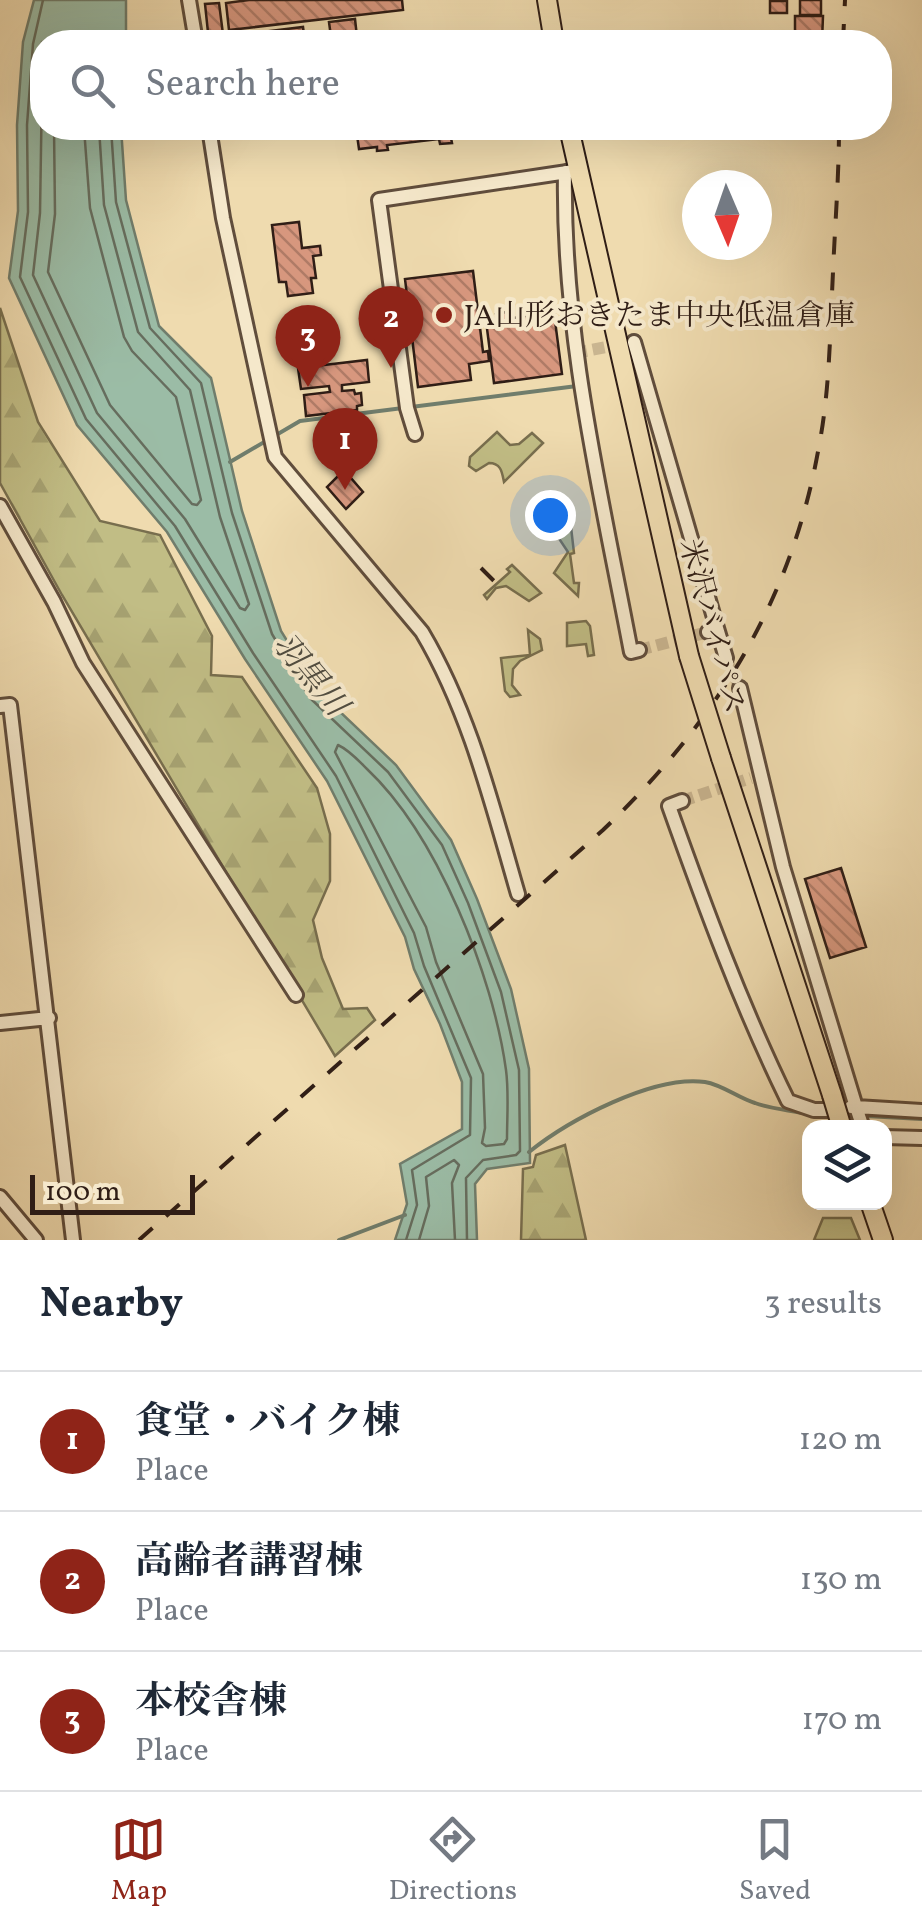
<!DOCTYPE html>
<html lang="en">
<head>
<meta charset="utf-8">
<style>
	:root { --surface:#fff; --page:#f6f6f7; --text:#1f2937; --muted:#747a83; --line:#e0e1e3; --accent:#8f2418 }
	body { margin:0; font-family:Vollkorn,"Noto Serif JP",serif; background:var(--page); color:var(--text) }
	.controls { position:absolute; right:30px; bottom:30px; display:grid; overflow:hidden; border-radius:20px; box-shadow:0 10px 40px #0002 }
	.controls button { width:90px; height:90px; display:grid; place-items:center; padding:0; border:0; border-bottom:2px solid var(--line); background:var(--surface); color:var(--text); font:50px sans-serif }
	.compass { position:absolute; left:682px; top:170px; width:90px; height:90px; border-radius:50%; background:var(--surface); box-shadow:0 10px 40px #0002; rotate:178deg }
	.scale { position:absolute; left:30px; bottom:25px; width:165px; box-sizing:border-box; padding-left:10px; border:5px solid #301e16; border-top:0; font-size:28px; line-height:35px; white-space:nowrap; color:#301e16; -webkit-text-stroke:8px #f5e8cb; paint-order:stroke }
	.you { position:absolute; left:550px; top:515px; width:35px; height:35px; margin:-25px; border:8px solid #fff; border-radius:50%; background:#1a73e8; box-shadow:0 0 0 15px #1a73e833 }
	.badge { display:grid; place-items:center; width:65px; height:65px; border-radius:50%; background:var(--accent); color:#fff; font-size:32px; font-weight:700 }
	.pin { position:absolute; translate:-50% -82px; filter:drop-shadow(0 2px 5px #0008) }
	.pin::after { content:''; position:absolute; top:52px; width:35px; height:30px; background:inherit; clip-path:polygon(0 0,100% 0,50% 100%) }
	.list { margin:0; padding:0; list-style:none }
	h2 { display:flex; justify-content:space-between; align-items:center; height:130px; margin:0; padding:0 40px; font-size:42px }
	h2 small { font-size:32px; font-weight:400; color:var(--muted) }
	.list li { display:grid; grid-template-columns:65px 1fr auto; gap:30px; align-items:center; box-sizing:border-box; height:140px; padding:0 40px; border-top:2px solid var(--line) }
	.list b { display:block; font-size:38px; white-space:nowrap }
	.list p { margin:0; font-size:32px; white-space:nowrap; color:var(--muted) }
	.list em { font-size:32px; font-style:normal; color:var(--muted) }
	.icon { flex:none; width:55px; height:55px; fill:none; stroke:currentColor; stroke-width:2; stroke-linecap:round; stroke-linejoin:round }
	.map { position:relative; flex:none; width:922px; height:1240px; overflow:hidden }
	.search { position:absolute; background:var(--surface); box-shadow:0 10px 40px #0002; left:30px; right:30px; top:30px; height:110px; display:flex; align-items:center; gap:25px; box-sizing:border-box; padding:0 35px; border-radius:40px; color:var(--muted); font-size:38px }
	.sheet { height:550px; background:var(--surface) }
	nav { display:flex; justify-content:space-around; align-items:center; box-sizing:border-box; height:140px; border-top:2px solid var(--line); background:var(--surface); font-size:28px; color:var(--muted) }
	nav a { display:grid; justify-items:center; gap:5px }
	nav .on { color:var(--accent) }
	.map>svg:first-child { display:block }
</style>
</head>
<body>
<div class="map">
<svg width="922" height="1240" viewBox="0 0 922 1240">
	<defs>
		<pattern id="forest-firs" width="22" height="20" patternUnits="userSpaceOnUse" patternTransform="scale(2.5)"><rect width="22" height="20" fill="#c1bd85"/><path d="M5 1l3.5 6h-7zM16 11l3.5 6h-7z" fill="#a6a272"/></pattern>
		<pattern id="building-back-hatch" width="6" height="6" patternUnits="userSpaceOnUse" patternTransform="scale(2.5)"><rect width="6" height="6" fill="#d7977e"/><path d="M-1 5l2 2M0 0l6 6M5-1l2 2" fill="none" stroke="#af7b66"/></pattern>
	</defs>
	<rect width="100%" height="100%" fill="#efdbaf"/>
	<filter id="stains"><feTurbulence type="fractalNoise" baseFrequency=".002" numOctaves="4"/><feColorMatrix values="0 0 0 0 .2 0 0 0 0 .09 0 0 0 0 .02 0 0 0 .5 -.17"/></filter>
	<radialGradient id="worn" r=".72"><stop offset=".6" stop-color="#630" stop-opacity="0"/><stop offset="1" stop-color="#630" stop-opacity=".3"/></radialGradient>
	<path fill="#c1bd85" stroke="#786e4e" stroke-width="2.5" d="M497,432L510,445L519,444L532,433L543,443L504,482C502,472 501,463 489,463L476,471L469,466L470,457Z
		M571,527L574,553L570,554L574,583H579L578,596L554,573L568,552L558,537Z
		M512,565L541,593L529,601L506,586L496,588L487,599L484,595L510,572L507,569Z
		M586,621L590,626L594,655L588,656L586,644L567,646V623Z
		M528,630L540,639L542,650L520,661L513,669L512,685L520,695L510,697L505,691L501,658L530,655Z"/>
	<path fill="url(#forest-firs)" stroke="#786e4e" stroke-width="2.5" d="M0,308L38,422L100,521L160,535L212,636L211,675L242,677L317,788L330,834V881L313,920L322,958L343,1009L367,1008L375,1020L335,1056L62,595L0,483Z
		M565,1145L586,1240H521L523,1169L533,1167L536,1155Z
		M823,1218H851L860,1240H814Z"/>
	<path fill="#9bbca6" stroke="#707d6c" stroke-width="2.5" d="M34,0H126V42H42V128H121L126,200L159,326L211,378L242,511L281,631L318,691L396,765L451,840L477,899L511,989L529,1069L530,1163L487,1169L475,1184L477,1240H395L407,1204L400,1164L462,1129V1082L440,1024L414,969L405,937L327,781L245,659L167,532L77,425L9,278L18,211L17,125L23,42Z"/>
	<g fill="none" stroke-linecap="round" stroke-linejoin="round">
		<path stroke="#666d5e" stroke-width="2.5" d="M43,0L33,44L27,125L28,212L20,277L86,419L175,526L253,653L336,776L414,933L424,966L471,1078L470,1135L412,1170L417,1205L406,1240
			M42,85L40,213L33,275L97,413L185,519L240,608L245,610L249,604L220,517L190,390L138,332L104,205L99,128
			M54,128L55,214L48,272L110,405L192,504L197,505L201,500L176,397L132,351L124,337L90,208L84,128
			M111,128L116,202L150,328L201,383L232,513L272,634L310,698L388,772L442,845L468,903L501,992L519,1070L520,1151L516,1155L483,1160L466,1178L467,1240
			M338,745C349,750 358,760 367,769C437,835 493,975 506,1070C509,1092 507,1117 507,1139L504,1144L486,1146L482,1143L485,1128L483,1074L436,962L426,927L335,752Z
			M419,1240L429,1206L426,1177L454,1160L459,1165L452,1183L455,1240"/>
		<path stroke="#707d6c" stroke-width="4" d="M230,462L300,421L577,386
			M847,1115L922,1119
			M529,1152C569,1120 653,1075 705,1082C723,1085 738,1098 755,1103C771,1109 790,1110 808,1114
			M339,1240L405,1215"/>
	</g>
	<path fill="url(#building-back-hatch)" stroke="#301e16" stroke-width="2.5" d="M249,0H402L403,10L229,30L226,3Z
		M800,0H821V15H800Z
		M770,1H787V13H770Z
		M219,3L224,42H209L205,4Z
		M795,16H823L822,42H795Z
		M355,19L357,37L321,41L320,38L331,37L329,22Z
		M303,27L305,42H238L237,35Z
		M250,128H316L272,132L273,137L264,138L263,134L251,135Z
		M356,128H498V133L451,138L452,143L440,144L439,139L387,145L388,150L377,151V147L359,149Z
		M299,222L302,248L320,246L321,255L313,256L316,278H311L313,293L288,296L286,282H279L272,225Z
		M473,271L483,352L488,351L489,361L469,364L471,380L418,387L405,279Z
		M543,307L544,314L554,313L562,374L494,383L486,321L497,320L496,314L512,311L513,318L527,316L526,309Z
		M367,360L369,382L342,385V391L354,390L355,394L361,393L362,405L357,406V410L306,416L304,395L330,392L329,386L301,389L298,368Z
		M344,470L363,492L346,509L327,487Z
		M841,868L866,947L830,958L805,879Z"/>
	<g fill="none" stroke-linecap="round" stroke-linejoin="round">
		<path stroke="#c9b590" stroke-width="12" stroke-dasharray="12 6" stroke-linecap="butt" d="M575,353L627,343
			M639,650L708,632
			M726,658L740,688
			M682,801L751,778"/>
		<g stroke="#604d3c" stroke-width="18">
			<path id="minor" d="M189,0L196,42
				M209,128L223,218L275,457L422,632C470,713 492,805 518,894
				M565,172C562,334 601,493 631,652L639,650
				M634,342L717,628L708,632
				M415,434L407,408L379,200L574,171
				M0,506L54,602L83,663L296,995
				M717,628L726,658
				M740,688L783,867L856,1107L922,1111
				M0,706L10,705L73,1240
				M682,801L669,806C705,907 741,1005 788,1101L814,1110H828
				M0,1023L49,1018
				M851,1107H856L863,1128
				M884,1137L922,1138
				M0,1197L36,1240"/>
		</g>
		<g stroke="#301e16" stroke-width="22">
			<path id="highway" d="M547,0L554,42
				M569,128L689,656
				M721,758L832,1095
				M870,1202L883,1240"/>
		</g>
		<use href="#minor" stroke="#f5e8cb" stroke-width="12"/>
		<use href="#highway" stroke="#efdbaf" stroke-width="18"/>
		<path stroke="#301e16" stroke-width="4" stroke-dasharray="18 18" stroke-linecap="butt" d="M843,42L845,0
			M481,568L495,582
			M139,1240L603,830C716,722 792,601 819,446C830,389 830,330 833,272C835,224 839,176 839,128"/>
		<g stroke="#301e16" stroke-width="22" stroke-linecap="butt">
			<path id="highway-bridge" d="M689,656L721,758
				M832,1095L842,1128"/>
		</g>
		<use href="#highway-bridge" stroke="#efdbaf" stroke-width="18"/>
	</g>
	<circle fill="#8f2418" stroke="#f5e8cb" stroke-width="4" cx="444" cy="315" r="10"/>
	<g text-anchor="middle" stroke-width="8" stroke-linejoin="round" paint-order="stroke">
		<g font-size="30" fill="#301e16" stroke="#f5e8cb" text-anchor="start">
			<text x="464" y="325">JA山形おきたま中央低温倉庫</text>
		</g>
		<g font-size="30" fill="#301e16" stroke="#f5e8cb">
			<text transform="translate(713 626) rotate(75)" y="10">米沢バイパス</text>
		</g>
		<g font-size="32" font-style="italic" fill="#504d41" stroke="#f5e8cb">
			<text transform="translate(311 674) rotate(50)" y="11">羽黒川</text>
		</g>
	</g>
	<rect width="100%" height="100%" filter="url(#stains)"/>
	<rect width="100%" height="100%" fill="url(#worn)"/>
</svg>
<div class="controls">
<button><svg class="icon" aria-label="layers" viewBox="0 0 24 24"><path d="M12 4l9 5-9 5-9-5zM3 14l9 5 9-5"/></svg></button>
</div>
<svg class="compass" viewBox="-18 -18 36 36"><path d="M0-13l5 13h-10z" fill="#e53935"/><path d="M0 13l5-13h-10z" fill="#747a83"/></svg>
<div class="scale">100 m</div>
<div class="you"></div>
<div class="pin badge" style="left:345px;top:490px">1</div>
<div class="pin badge" style="left:391px;top:368px">2</div>
<div class="pin badge" style="left:308px;top:387px">3</div>
<div class="search"><svg class="icon" aria-label="search" viewBox="0 0 24 24"><circle cx="10" cy="10" r="6"/><path d="M15 15l6 6"/></svg>Search here</div>
</div>
<section class="sheet">
<h2>Nearby<small>3 results</small></h2>
<ul class="list">
<li><span class="badge">1</span><div><b>食堂・バイク棟</b><p>Place</p></div><em>120 m</em></li>
<li><span class="badge">2</span><div><b>高齢者講習棟</b><p>Place</p></div><em>130 m</em></li>
<li><span class="badge">3</span><div><b>本校舎棟</b><p>Place</p></div><em>170 m</em></li>
</ul>
</section>
<nav>
<a class="on"><svg class="icon" aria-label="map" viewBox="0 0 24 24"><path d="M3 6l6-2 6 2 6-2v14l-6 2-6-2-6 2zM9 4v14M15 6v14"/></svg>Map</a>
<a><svg class="icon" aria-label="directions" viewBox="0 0 24 24"><path d="M12 3l9 9-9 9-9-9zM9 14v-3h6M13 9l2 2-2 2"/></svg>Directions</a>
<a><svg class="icon" aria-label="saved" viewBox="0 0 24 24"><path d="M7 4h10v16l-5-4-5 4z"/></svg>Saved</a>
</nav>
</body>
</html>
